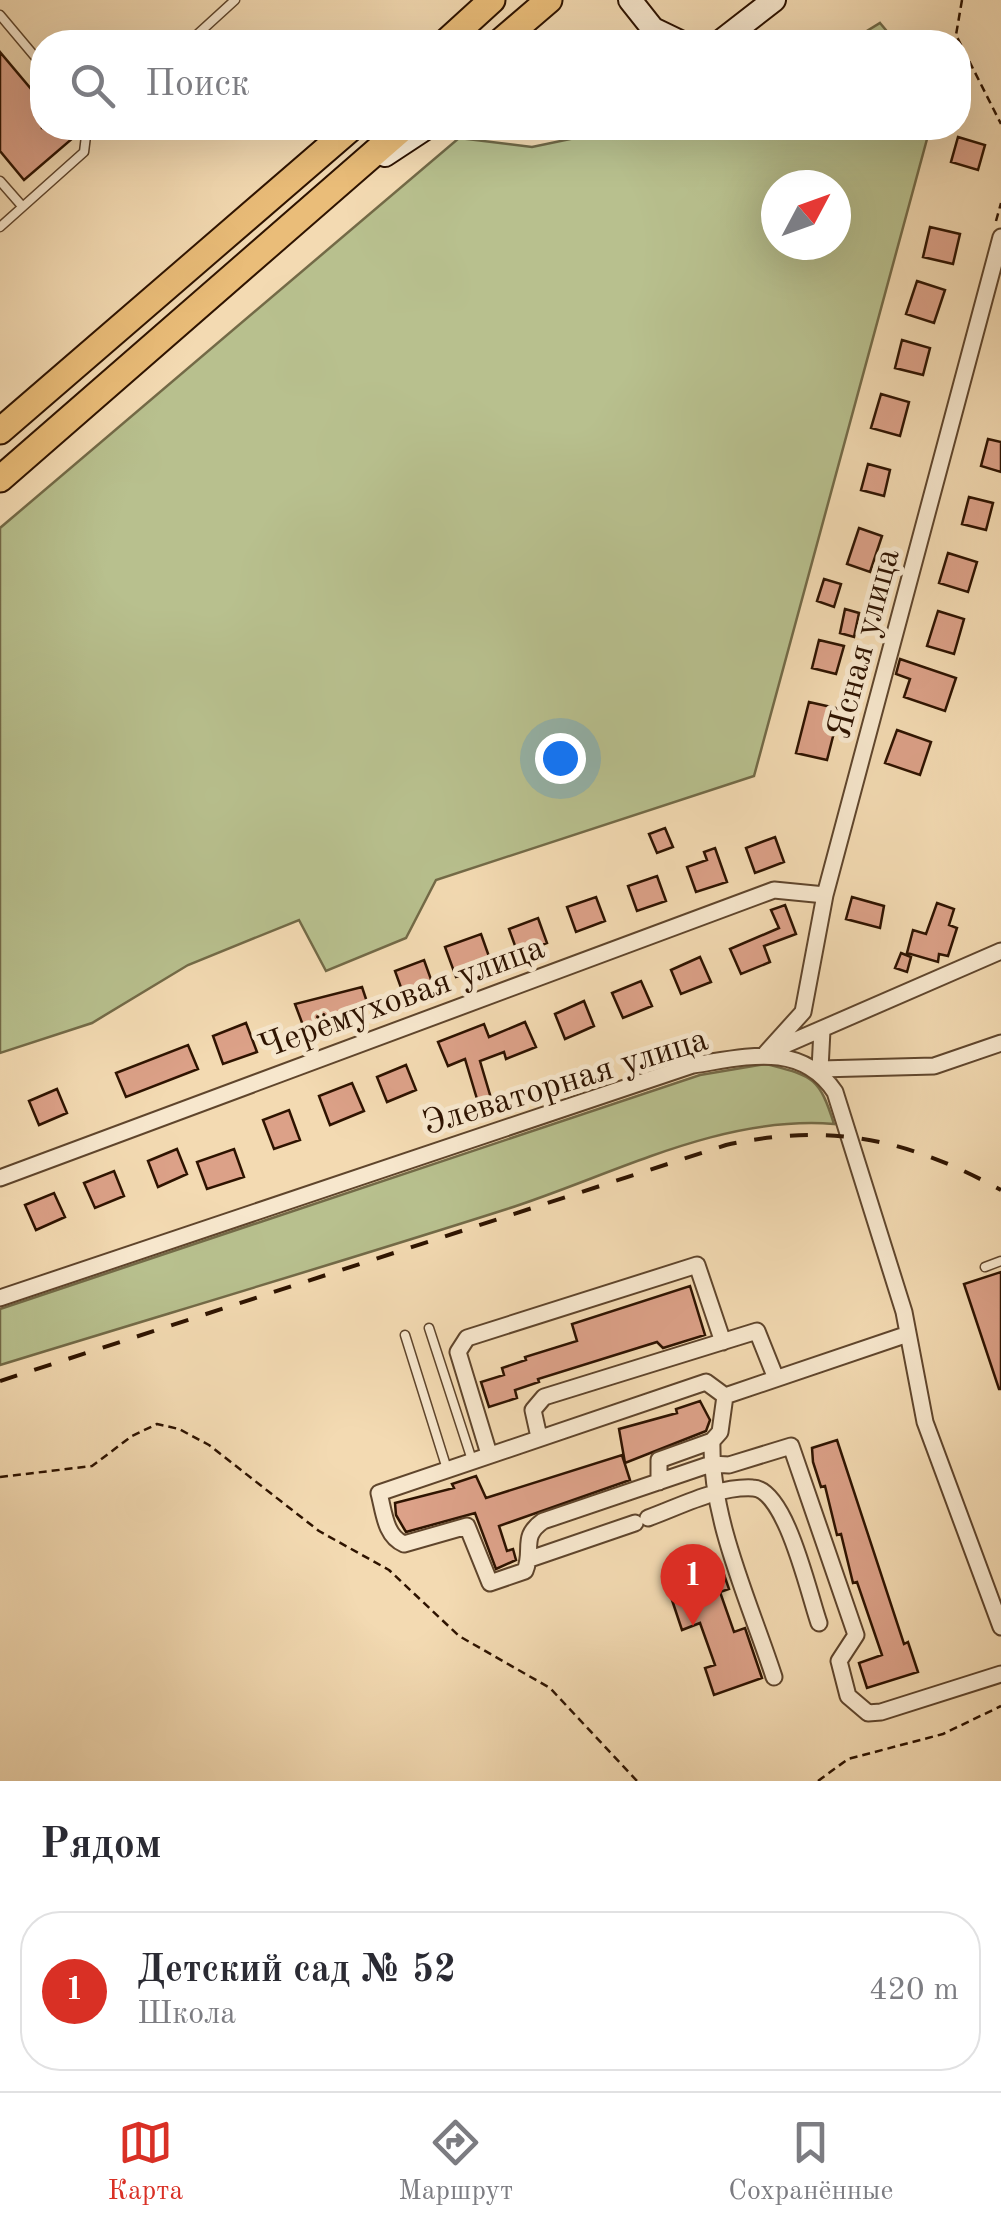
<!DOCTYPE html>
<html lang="ru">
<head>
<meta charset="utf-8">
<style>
	:root { --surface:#fff; --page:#f7f7f7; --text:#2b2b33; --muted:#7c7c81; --line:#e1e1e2; --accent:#d93025 }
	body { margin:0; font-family:"Old Standard TT",serif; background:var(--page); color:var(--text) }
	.compass { position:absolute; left:761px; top:170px; width:90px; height:90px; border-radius:50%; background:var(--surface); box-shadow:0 10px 40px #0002; rotate:49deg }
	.you { position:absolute; left:560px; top:758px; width:35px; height:35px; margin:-25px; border:8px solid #fff; border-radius:50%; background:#1a73e8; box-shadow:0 0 0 15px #1a73e833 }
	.badge { display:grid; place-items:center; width:65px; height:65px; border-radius:50%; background:var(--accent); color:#fff; font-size:32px; font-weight:700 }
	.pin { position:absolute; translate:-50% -82px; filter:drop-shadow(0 2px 5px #0008) }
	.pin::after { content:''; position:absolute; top:52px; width:35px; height:30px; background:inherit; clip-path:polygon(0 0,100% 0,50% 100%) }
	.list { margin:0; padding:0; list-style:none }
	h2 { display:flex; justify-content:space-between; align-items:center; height:130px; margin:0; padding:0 40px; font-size:42px }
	h2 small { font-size:32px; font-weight:400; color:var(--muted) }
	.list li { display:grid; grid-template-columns:65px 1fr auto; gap:30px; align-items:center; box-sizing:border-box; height:160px; margin:0 20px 20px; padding:0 20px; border:2px solid var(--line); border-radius:40px }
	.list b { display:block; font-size:38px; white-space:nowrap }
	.list p { margin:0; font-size:32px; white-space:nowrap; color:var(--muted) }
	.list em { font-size:32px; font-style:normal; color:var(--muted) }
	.icon { flex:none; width:55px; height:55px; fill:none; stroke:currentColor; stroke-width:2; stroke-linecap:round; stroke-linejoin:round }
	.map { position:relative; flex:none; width:1001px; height:1781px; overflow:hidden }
	.search { position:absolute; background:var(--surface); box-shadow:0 10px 40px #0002; left:30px; right:30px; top:30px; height:110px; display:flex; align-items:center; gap:25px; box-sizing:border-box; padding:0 35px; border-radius:40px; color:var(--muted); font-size:38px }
	.sheet { height:310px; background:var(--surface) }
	nav { display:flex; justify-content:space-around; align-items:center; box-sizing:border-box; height:140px; border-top:2px solid var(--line); background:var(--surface); font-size:28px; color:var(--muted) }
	nav a { display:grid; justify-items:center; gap:5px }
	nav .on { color:var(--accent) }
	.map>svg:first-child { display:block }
</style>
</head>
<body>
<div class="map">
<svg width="1001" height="1781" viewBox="0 0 1001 1781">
	<rect width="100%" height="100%" fill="#f3dab2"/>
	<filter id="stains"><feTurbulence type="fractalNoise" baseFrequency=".002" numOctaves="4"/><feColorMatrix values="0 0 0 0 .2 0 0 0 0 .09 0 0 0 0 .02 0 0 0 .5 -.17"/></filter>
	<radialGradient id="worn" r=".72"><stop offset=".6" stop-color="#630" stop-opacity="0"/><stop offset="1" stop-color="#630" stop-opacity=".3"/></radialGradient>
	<path fill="#b8c08e" stroke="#736a47" stroke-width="2.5" fill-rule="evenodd" d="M880,23L896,42H849Z
		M623,128H930L754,776L436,880L406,938L326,971L299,920L188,965L92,1023L0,1053V528L459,138L532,147ZM836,185V245H776V185Z
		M766,1064C812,1076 819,1076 834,1124C720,1115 613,1175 507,1209C338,1263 169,1313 0,1365V1309L700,1075Z"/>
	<path fill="#dca188" stroke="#2e1300" stroke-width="2.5" d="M0,52L42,102V128H64L73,138L24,180L0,151Z
		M958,137L985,145L978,170L951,162Z
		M930,227L960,234L953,264L923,257Z
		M917,281L945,290L934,323L906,314Z
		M902,340L930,348L923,375L895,368Z
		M881,394L909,402L900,436L871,428Z
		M988,439L1001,442V472L981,466Z
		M868,464L890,470L884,496L861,490Z
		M969,497L993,503L986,530L962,524Z
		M859,528L882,536L870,572L847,564Z
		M948,553L977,562L968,592L939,583Z
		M824,579L841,584L834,607L817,601Z
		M845,609L859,613L854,637L840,633Z
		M938,611L964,619L954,654L927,646Z
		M819,640L844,646L836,674L812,668Z
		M900,659L956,678L945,711L904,697L910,679L896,674Z
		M809,702L840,709L827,760L796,753Z
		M897,730L931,742L920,775L885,763Z
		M665,828L673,847L657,853L649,834Z
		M775,837L784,862L755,873L746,848Z
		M715,848L727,882L696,892L687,867L707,860L704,852Z
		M657,876L666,901L637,911L628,886Z
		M596,897L605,921L576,932L567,907Z
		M852,897L884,906L880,928L846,919Z
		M937,903L954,909L949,925L957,928L948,956L939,954L938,962L907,953L913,930L926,934Z
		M785,905L796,934L764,946L770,962L741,974L730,949L779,928L771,910Z
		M538,918L547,943L518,954L509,929Z
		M481,934L492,965L456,977L445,947Z
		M901,953L911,957L907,972L895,968Z
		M700,957L711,982L681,994L671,970Z
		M424,960L433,985L404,996L395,971Z
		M641,981L652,1006L623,1018L612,993Z
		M362,987L369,1008L304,1028L295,1004Z
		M584,1001L594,1026L565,1039L555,1014Z
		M525,1022L536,1047L506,1059L504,1052L480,1061L493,1105L480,1109L465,1059L448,1066L438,1042L484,1024L489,1037Z
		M246,1023L257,1052L223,1064L213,1036Z
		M188,1045L198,1069L126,1097L116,1073Z
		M406,1065L416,1090L387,1102L377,1077Z
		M352,1083L364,1111L330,1125L319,1096Z
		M57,1089L67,1113L39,1125L29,1101Z
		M289,1110L300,1140L274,1149L263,1120Z
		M177,1149L187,1174L158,1187L148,1161Z
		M234,1149L244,1177L207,1189L197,1162Z
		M114,1171L124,1196L95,1208L84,1183Z
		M54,1193L65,1217L36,1230L25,1205Z
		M1001,1272V1389H999L964,1284Z
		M690,1286L705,1335L663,1348L657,1342L538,1379L539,1382L515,1390L517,1398L489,1407L481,1382L504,1375L502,1368L526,1360L525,1357L577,1341L572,1324Z
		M700,1401L710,1420L706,1431L625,1463L619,1429L677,1413L676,1409Z
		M837,1440L904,1644L908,1642L918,1672L867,1688L859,1663L882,1655L857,1582L853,1583L841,1534L837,1535L825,1486L821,1487L813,1462L812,1448Z
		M622,1455L630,1480L499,1526L507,1551L513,1549L516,1560L496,1569L475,1513L406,1532L396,1515L395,1503L454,1488L452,1484L476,1476L486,1498Z
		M720,1563L729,1589L720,1592L734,1632L745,1628L762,1678L714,1695L705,1668L715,1665L700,1623L682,1630L666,1582Z"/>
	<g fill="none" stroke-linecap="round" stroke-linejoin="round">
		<g stroke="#5f452c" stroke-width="11">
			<path id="lane" d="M0,15L42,65
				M107,42H108
				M189,42L235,0
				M0,181L22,206
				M0,227L84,152L87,128
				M985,1267L1001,1261
				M429,1328L472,1460
				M405,1335L447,1469"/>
		</g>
		<g stroke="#5f452c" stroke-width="19">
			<path id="street" d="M822,1030L820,1069L934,1066L1001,1043
				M771,1051L1001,951
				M766,1053L803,1012L825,895L1001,237
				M0,1178L774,890L825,895
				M0,1298L693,1065C746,1057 801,1041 835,1092L904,1312L925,1422L1001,1627
				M725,1396L908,1334
				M539,1437L533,1410L544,1397L757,1331L775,1376
				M489,1454L458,1352L467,1338L697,1265L723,1342
				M659,1482V1460L712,1441
				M648,1518C681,1506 718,1486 753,1488C786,1489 809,1595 819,1623
				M530,1559L635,1523
				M774,1677C750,1603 710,1519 712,1441L720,1432L725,1396L706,1382L379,1493C384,1512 385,1536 404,1544L467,1526L490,1583L525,1571C534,1549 520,1537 543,1521L711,1464L729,1465L791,1446L856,1635L839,1661L848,1696L868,1713L881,1712L1001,1674"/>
		</g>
		<g stroke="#2e1300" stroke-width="26">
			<path id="secondary" d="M630,0L653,29L680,42
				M720,42L774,0
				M385,155L426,128"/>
		</g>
		<g stroke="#2e1300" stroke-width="29">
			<path id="primary" d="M446,42L492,0
				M500,42L549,0
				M0,431L351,128
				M0,479L403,128"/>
		</g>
		<path stroke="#2e1300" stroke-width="2.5" stroke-dasharray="8 5" stroke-linecap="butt" d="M962,0L956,35L1001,124
			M996,221L1001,203
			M0,1477L92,1466L132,1436L157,1424L179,1429L209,1445L319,1531L389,1570L459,1636L550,1688L637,1781
			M818,1781L848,1759L943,1734L1001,1706"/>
		<use href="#lane" stroke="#f7e7cd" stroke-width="8"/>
		<use href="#street" stroke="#f7e7cd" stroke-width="15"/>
		<use href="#secondary" stroke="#f7e7cd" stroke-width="22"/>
		<use href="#primary" stroke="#eabd79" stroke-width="25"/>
		<path stroke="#2e1300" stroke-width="4" stroke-dasharray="18 18" stroke-linecap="butt" d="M0,1381L726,1145C831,1122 908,1139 1001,1190"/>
	</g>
	<g text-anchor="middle" stroke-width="10" stroke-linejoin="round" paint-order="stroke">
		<g font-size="35" fill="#2e1300" stroke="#f7e7cd">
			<text transform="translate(862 643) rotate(-75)" y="12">Ясная улица</text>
			<text transform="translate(401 996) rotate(-20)" y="12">Черёмуховая улица</text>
			<text transform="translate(565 1080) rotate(-17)" y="12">Элеваторная улица</text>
		</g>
	</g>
	<rect width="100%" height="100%" filter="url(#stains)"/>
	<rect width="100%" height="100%" fill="url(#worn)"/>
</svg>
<svg class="compass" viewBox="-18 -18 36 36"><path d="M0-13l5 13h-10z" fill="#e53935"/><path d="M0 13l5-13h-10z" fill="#7c7c81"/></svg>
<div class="you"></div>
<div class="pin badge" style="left:693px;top:1626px">1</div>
<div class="search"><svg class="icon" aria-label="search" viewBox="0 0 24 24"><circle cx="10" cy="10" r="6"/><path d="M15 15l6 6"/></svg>Поиск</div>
</div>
<section class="sheet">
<h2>Рядом<small></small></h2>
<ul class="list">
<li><span class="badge">1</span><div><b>Детский сад № 52</b><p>Школа</p></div><em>420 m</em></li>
</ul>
</section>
<nav>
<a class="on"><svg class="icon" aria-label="map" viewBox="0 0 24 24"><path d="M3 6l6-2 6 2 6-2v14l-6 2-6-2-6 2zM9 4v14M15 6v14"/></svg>Карта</a>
<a><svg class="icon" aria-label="directions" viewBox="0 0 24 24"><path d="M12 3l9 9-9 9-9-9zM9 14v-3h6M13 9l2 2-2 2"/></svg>Маршрут</a>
<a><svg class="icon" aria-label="saved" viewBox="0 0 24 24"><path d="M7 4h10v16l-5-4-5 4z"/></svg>Сохранённые</a>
</nav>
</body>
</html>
